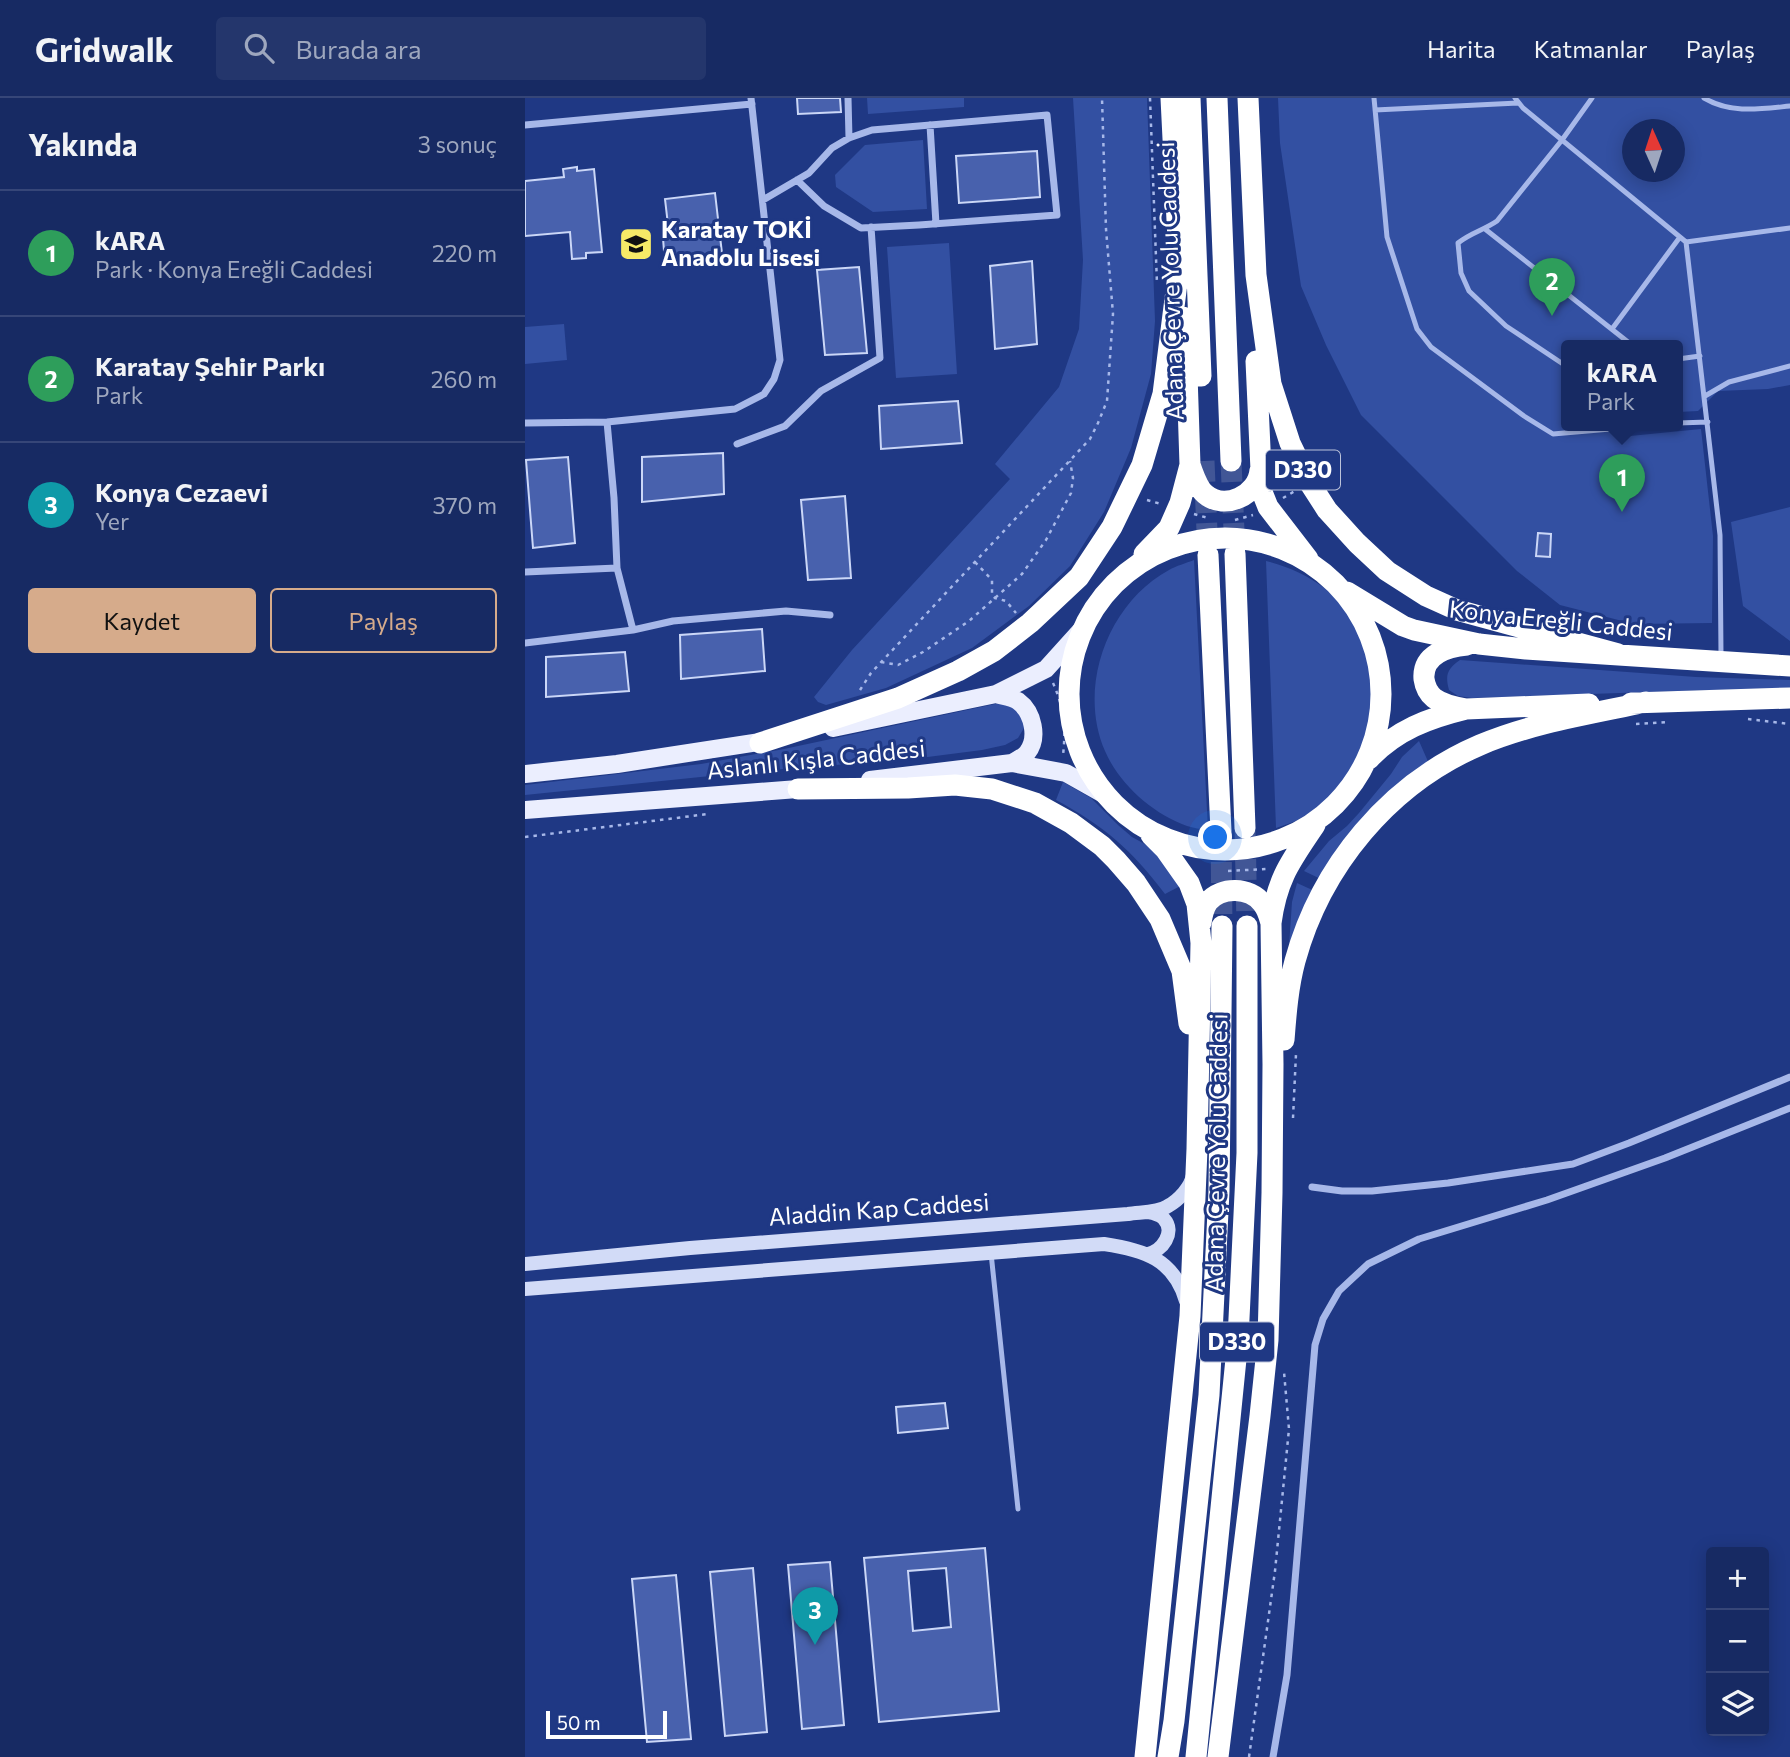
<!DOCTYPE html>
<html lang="tr">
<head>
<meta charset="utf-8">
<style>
	:root { --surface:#172a63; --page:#24366c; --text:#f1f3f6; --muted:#9ea7be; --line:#364678; --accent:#d6ab8b }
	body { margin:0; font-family:Commissioner,sans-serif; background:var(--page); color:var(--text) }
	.controls { position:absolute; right:21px; bottom:21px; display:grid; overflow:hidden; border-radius:7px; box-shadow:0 4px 18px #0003 }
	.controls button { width:63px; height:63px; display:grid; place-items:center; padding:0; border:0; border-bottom:2px solid var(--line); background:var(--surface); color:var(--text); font:35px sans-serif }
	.compass { position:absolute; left:1097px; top:21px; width:63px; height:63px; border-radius:50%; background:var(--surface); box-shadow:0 4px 18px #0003; rotate:357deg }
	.scale { position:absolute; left:21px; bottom:18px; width:121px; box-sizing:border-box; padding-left:7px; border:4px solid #fff; border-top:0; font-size:19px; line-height:24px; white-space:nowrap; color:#fff; -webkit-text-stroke:5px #1f3884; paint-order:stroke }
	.you { position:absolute; left:691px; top:740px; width:24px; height:24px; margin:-18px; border:5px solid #fff; border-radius:50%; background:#1a73e8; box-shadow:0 0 0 10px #1a73e833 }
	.badge { display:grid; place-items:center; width:46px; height:46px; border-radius:50%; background:var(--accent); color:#fff; font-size:23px; font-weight:700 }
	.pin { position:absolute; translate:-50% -58px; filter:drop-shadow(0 2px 4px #0008) }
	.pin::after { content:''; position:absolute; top:37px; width:24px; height:21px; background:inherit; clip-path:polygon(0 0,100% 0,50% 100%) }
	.popup { position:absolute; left:1036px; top:242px; width:122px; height:91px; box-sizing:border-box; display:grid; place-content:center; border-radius:7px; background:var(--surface); filter:drop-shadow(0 2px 5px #0005); font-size:23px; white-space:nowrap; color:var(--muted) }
	.popup b { font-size:26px; color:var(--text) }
	.popup::after { content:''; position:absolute; left:50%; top:100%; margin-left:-14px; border:14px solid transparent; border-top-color:var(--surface) }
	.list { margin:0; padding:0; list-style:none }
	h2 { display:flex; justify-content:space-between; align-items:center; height:91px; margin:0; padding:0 28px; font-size:30px }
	h2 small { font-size:23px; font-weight:400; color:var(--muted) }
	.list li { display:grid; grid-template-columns:46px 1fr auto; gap:21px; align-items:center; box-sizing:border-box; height:126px; padding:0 28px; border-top:2px solid var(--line) }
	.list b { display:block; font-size:26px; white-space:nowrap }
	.list p { margin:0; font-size:23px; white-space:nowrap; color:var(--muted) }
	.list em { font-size:23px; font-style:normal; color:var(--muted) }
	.actions { display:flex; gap:14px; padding:21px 28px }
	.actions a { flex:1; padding:16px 0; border:2px solid var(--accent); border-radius:7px; text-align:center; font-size:24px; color:var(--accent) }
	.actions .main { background:var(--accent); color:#111 }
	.icon { flex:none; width:38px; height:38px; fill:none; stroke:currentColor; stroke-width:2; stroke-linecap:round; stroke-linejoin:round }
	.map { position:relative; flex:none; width:1265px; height:1659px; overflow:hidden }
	header { display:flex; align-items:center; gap:42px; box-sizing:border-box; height:98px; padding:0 35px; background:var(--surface); border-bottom:2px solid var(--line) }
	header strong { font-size:33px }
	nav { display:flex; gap:38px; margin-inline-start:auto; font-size:24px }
	.search { width:490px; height:63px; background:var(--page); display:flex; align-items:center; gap:18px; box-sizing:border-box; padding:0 24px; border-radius:7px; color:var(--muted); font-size:26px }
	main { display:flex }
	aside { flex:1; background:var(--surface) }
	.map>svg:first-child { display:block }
</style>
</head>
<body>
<header>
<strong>Gridwalk</strong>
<div class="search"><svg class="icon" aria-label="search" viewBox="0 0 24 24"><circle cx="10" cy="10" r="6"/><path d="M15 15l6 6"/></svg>Burada ara</div>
<nav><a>Harita</a><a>Katmanlar</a><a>Paylaş</a></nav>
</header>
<main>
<aside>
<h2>Yakında<small>3 sonuç</small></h2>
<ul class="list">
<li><span class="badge" style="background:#2e9e5b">1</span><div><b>kARA</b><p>Park · Konya Ereğli Caddesi</p></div><em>220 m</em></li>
<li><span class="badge" style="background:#2e9e5b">2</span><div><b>Karatay Şehir Parkı</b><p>Park</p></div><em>260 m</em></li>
<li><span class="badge" style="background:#0f9aa8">3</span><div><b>Konya Cezaevi</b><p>Yer</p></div><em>370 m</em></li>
</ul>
<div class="actions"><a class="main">Kaydet</a><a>Paylaş</a></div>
</aside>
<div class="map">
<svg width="1265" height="1659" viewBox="0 0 1265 1659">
	<rect width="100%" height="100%" fill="#1f3884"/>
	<path fill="#3350a2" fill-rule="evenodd" d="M342,0H439V9L343,16Z
		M548,0H622L630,223L626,276L606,350L579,414L545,468L504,508L447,550L361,590L301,607L293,604L289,599L327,552L485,381L470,366L534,289L554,231L558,162Z
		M753,0H1265V287L1243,291L1193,293L1173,313L1153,314V248H1041V328H1105V338L1176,331L1188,438L1187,525L1109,526L1035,507L992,473L836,317L801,247L776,188L755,45ZM1108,32H1150V74H1108Z
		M398,42L402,111L348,114L311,89L310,77L340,47Z
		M424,145L432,276L371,280L362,149Z
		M39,226L42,262L0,266V229Z
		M1265,409V543L1218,508L1206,424Z
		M669,462L683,732C676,731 668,730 662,728C628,716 594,686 580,653C552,589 583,505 644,472C651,468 661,465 669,462Z
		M741,463C782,473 822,499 839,539C867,604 837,687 776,720C768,725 759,727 751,730Z
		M935,562L1171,579L1265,582V592H1183L947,600L933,598L924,592C920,577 922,571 935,562Z
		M470,606H481L490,609L499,624V630L493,640L480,647L457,652L387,661L234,673L0,697V687L176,666L259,651Z
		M894,643L905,668L802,784L779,773L804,743L822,728L834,715L866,676L877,659Z
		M538,684L566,700L593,727L607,739L625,749L661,785L640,796C607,752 579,728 531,702Z
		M772,785L794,795L763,863L767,804Z"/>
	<path fill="#4861ad" stroke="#cbd7f7" stroke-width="2" fill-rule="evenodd" d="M272,0H315L316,14L273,16Z
		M512,53L515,99L434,105L431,58Z
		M52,69V73L69,71L77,154L61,155V160L47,161L45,134L0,138V83L39,79L38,71Z
		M190,95L198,164L148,169L146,152L139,153L137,127H143L140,101Z
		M507,163L512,246L470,251L465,168Z
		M334,169L342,255L300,257L292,172Z
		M433,303L437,345L356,351L354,308Z
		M198,355L199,396L117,404V359Z
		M43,359L50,445L8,450L1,362Z
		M320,398L326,480L283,482L276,402Z
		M1013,435L1026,436L1025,459L1011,458Z
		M237,531L240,573L156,581L155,537Z
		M100,554L104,593L21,599V559Z
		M420,1305L423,1330L373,1335L371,1309Z
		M460,1450L474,1613L354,1624L339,1460ZM421,1470L426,1529L388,1533L383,1473Z
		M305,1464L319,1627L277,1631L263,1467Z
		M228,1470L242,1634L200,1638L185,1474Z
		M151,1477L166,1641L122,1644L107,1481Z"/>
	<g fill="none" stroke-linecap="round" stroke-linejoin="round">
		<path stroke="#415696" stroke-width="21" stroke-dasharray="21 10" stroke-linecap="butt" d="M679,363L683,457
			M706,363L710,456
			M720,730L722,828
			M696,733L697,828"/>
		<path stroke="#a7b8e9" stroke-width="2.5" stroke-dasharray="3.5 5" stroke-linecap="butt" d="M625,0L632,186
			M758,400L770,393
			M622,402L636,406
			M669,416L683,420
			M710,422L728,417
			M450,464L467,482V497L470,500L481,503L491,515
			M356,564L373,567L398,554L444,523L497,476L521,442L546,395L548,380L545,363
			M528,585C539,609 541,632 538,657
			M335,592L346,575L565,341L573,325L582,303L588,216L581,131L577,0
			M1223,621L1265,626
			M1111,626L1143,624
			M0,739L183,716
			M703,773L741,771
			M768,1020L771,956
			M724,1659L750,1473L764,1331L759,1274"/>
		<path stroke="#a7b8e9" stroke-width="5" d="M849,0L862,139L892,231L906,249L999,318L1028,336L1120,328
			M990,0L998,10L1161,144
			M1179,0C1206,16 1235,11 1265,8
			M850,12L993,5
			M960,131L1108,248
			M1087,231L1155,139
			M1153,261L1175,258
			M1041,268L981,228L944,193L936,175L933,145C945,135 959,132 972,123L1037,42L1067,0
			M1180,298L1204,284L1265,268
			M1153,325L1183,324
			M1196,557L1195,437L1161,144L1265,130
			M466,1155L493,1411"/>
		<path stroke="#a7b8e9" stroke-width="7" d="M323,0L324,40
			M0,27L227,6
			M405,27L411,126
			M238,102L284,75L307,50L324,40L347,32L522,17L532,117L394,127L336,130L299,108L272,82
			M0,325L82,324L210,311L239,296L249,281L255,262L226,0
			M212,346L260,328L296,293L355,260L346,129
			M92,470L108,532
			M0,474L92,470L89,400L82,324
			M0,545L108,532L148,523L261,513L305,517
			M787,1089L817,1093H847L923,1085L1048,1066L1104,1045L1265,979
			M748,1659L762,1577L790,1247L798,1221L814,1193L843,1166L894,1141L1022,1102L1140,1060L1265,1010"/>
		<path stroke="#d2dbf7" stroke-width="14" d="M623,1156C637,1153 651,1134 639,1121C635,1116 629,1115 623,1114
			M0,1166L165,1150L603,1116C615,1114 633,1115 643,1108C654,1102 666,1089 668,1077
			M0,1191L579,1146C619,1152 649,1161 661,1203"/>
		<path stroke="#ebeefe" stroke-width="18" d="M471,596C477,598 487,599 493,603C508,614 514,640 502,655C499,659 492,662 487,665
			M308,630L471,596L521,571L558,530
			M0,676L92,666L247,642
			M345,682L487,665L541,675L580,697
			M0,712L286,690"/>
		<path stroke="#fff" stroke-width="21" d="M646,0L655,183
			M665,0L676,278
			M692,0L706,363
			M723,0L731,177L746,286L765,345L784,384L802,412L832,445L862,473L901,498L932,512L1093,556
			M731,263L737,394L743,409L783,461
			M665,367C669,377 672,389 680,396C700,413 733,397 735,372
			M544 596a156 156 0 1 1 312 0a156 156 0 1 1-312 0Z
			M619,456L644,430L655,405L665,367L662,276L658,219
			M710,456L720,730
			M683,457L696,733
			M822,494L878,528L889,532L954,546L1001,551L1265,568
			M1106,605L1265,600
			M941,611C930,609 918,607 909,600C903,595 900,588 899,581C897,556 922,549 942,547
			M235,645L373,600L433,573L469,553L505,525L554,479L587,429L617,367L638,296L654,169
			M844,661C871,632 904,620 941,611L1064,606
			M273,691L383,690L430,687L467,691L510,705L546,725L577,748L591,762L611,785L635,821L657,873L664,926
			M676,825C677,818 678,811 683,804C696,788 725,789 737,805C742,810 744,818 746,825
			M759,942C761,916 763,889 770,863C796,768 864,686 955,647C1007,625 1065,616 1121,604
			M620,1659L665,1218L672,1051L676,845L672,806L664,785L640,751L626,737
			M643,1659L649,1623L684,1297L694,1093L697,828
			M671,1659L713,1241L722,1055V828
			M693,1659L735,1318L743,1242L747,1095L748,966L746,825C752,780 766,763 790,727"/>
	</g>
	<defs>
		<g id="school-square" transform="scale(1.75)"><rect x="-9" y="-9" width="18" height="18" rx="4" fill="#f7ea67" stroke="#1f3884"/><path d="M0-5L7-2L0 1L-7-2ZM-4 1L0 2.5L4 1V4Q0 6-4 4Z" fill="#111"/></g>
	</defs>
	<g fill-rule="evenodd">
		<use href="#school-square" x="111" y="146"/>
	</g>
	<g text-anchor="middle" stroke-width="6" stroke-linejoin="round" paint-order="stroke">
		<g fill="#1f3884" stroke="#bcc3da" stroke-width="2">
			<rect x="741" y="352.5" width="74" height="39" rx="5"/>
			<rect x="675" y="1224.5" width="74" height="39" rx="5"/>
		</g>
		<g font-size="23" font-weight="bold" fill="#fff">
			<text x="778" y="380">D330</text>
			<text x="712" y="1252">D330</text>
		</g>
		<g font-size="24" font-weight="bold" fill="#fff" stroke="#1f3884" text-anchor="start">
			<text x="136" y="140">Karatay TOKİ<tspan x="136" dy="28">Anadolu Lisesi</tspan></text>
		</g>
		<g font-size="24" fill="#fff" stroke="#1f3884">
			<text transform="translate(646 183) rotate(-92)" y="8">Adana Çevre Yolu Caddesi</text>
			<text transform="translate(1036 523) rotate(6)" y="8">Konya Ereğli Caddesi</text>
			<text transform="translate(291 662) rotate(-6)" y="8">Aslanlı Kışla Caddesi</text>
			<text transform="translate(692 1055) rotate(-89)" y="8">Adana Çevre Yolu Caddesi</text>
			<text transform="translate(354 1112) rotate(-4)" y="8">Aladdin Kap Caddesi</text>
		</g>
	</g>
</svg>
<div class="controls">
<button>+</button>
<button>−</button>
<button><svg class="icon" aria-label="layers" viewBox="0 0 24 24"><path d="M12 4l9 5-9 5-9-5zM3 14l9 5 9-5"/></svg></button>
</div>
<svg class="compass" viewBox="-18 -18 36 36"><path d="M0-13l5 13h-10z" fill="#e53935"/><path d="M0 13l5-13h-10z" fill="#9ea7be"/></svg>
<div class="scale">50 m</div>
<div class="you"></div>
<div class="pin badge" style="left:1097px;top:414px;background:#2e9e5b">1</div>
<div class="popup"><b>kARA</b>Park</div>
<div class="pin badge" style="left:1027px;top:218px;background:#2e9e5b">2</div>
<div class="pin badge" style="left:290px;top:1547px;background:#0f9aa8">3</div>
</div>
</main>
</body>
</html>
